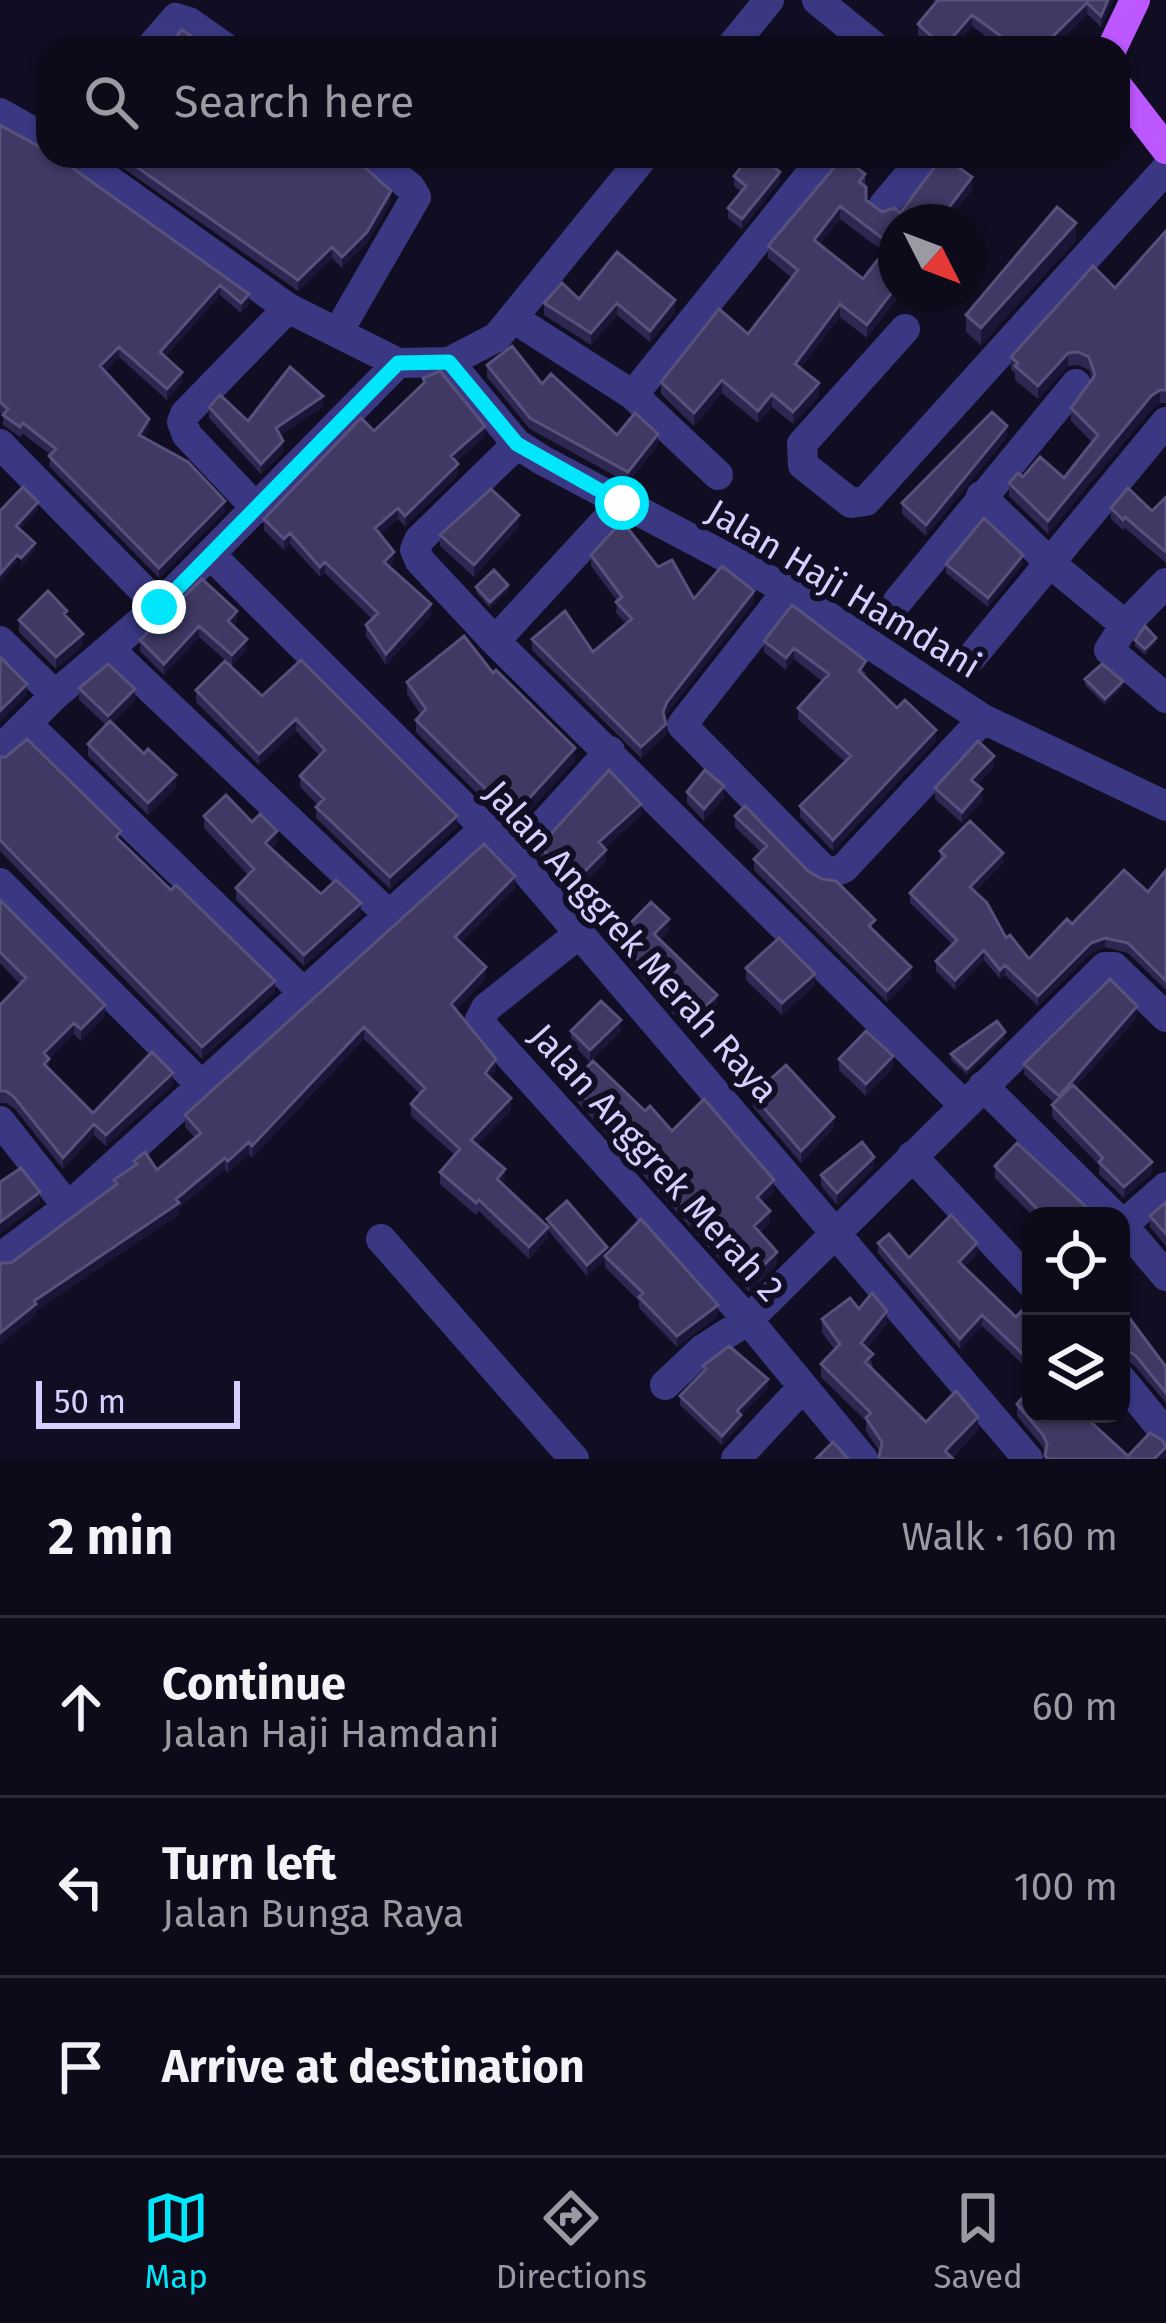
<!DOCTYPE html>
<html lang="en">
<head>
<meta charset="utf-8">
<style>
	:root { --surface:#0d0a1a; --page:#1b1827; --text:#f1f3f6; --muted:#9a9aa2; --line:#2d2b39; --accent:#00e7fb }
	body { margin:0; font-family:"Fira Sans",sans-serif; background:var(--page); color:var(--text) }
	.controls { position:absolute; right:36px; bottom:36px; display:grid; overflow:hidden; border-radius:24px; box-shadow:0 3px 9px #0004 }
	.controls button { width:108px; height:108px; display:grid; place-items:center; padding:0; border:0; border-bottom:3px solid var(--line); background:var(--surface); color:var(--text); font:60px sans-serif }
	.compass { position:absolute; left:878px; top:204px; width:108px; height:108px; border-radius:50%; background:var(--surface); box-shadow:0 3px 9px #0004; rotate:132deg }
	.scale { position:absolute; left:36px; bottom:30px; width:204px; box-sizing:border-box; padding-left:12px; border:6px solid #d5d0ff; border-top:0; font-size:33px; line-height:42px; white-space:nowrap; color:#d5d0ff; -webkit-text-stroke:9px #110e23; paint-order:stroke }
	.stop { position:absolute; width:36px; height:36px; margin:-27px; border:9px solid #00e7fb; border-radius:50%; background:#fff }
	.stop.end { background:#00e7fb; border-color:#fff; box-shadow:0 3px 12px #0008 }
	.list { margin:0; padding:0; list-style:none }
	h2 { display:flex; justify-content:space-between; align-items:center; height:156px; margin:0; padding:0 48px; font-size:51px }
	h2 small { font-size:39px; font-weight:400; color:var(--muted) }
	.list li { display:grid; grid-template-columns:78px 1fr auto; gap:36px; align-items:center; box-sizing:border-box; height:180px; padding:0 48px; border-top:3px solid var(--line) }
	.list b { display:block; font-size:45px; white-space:nowrap }
	.list p { margin:0; font-size:39px; white-space:nowrap; color:var(--muted) }
	.list em { font-size:39px; font-style:normal; color:var(--muted) }
	.icon { flex:none; width:66px; height:66px; fill:none; stroke:currentColor; stroke-width:2; stroke-linecap:round; stroke-linejoin:round }
	.map { position:relative; flex:none; width:1166px; height:1459px; overflow:hidden }
	.search { position:absolute; background:var(--surface); box-shadow:0 3px 9px #0004; left:36px; right:36px; top:36px; height:132px; display:flex; align-items:center; gap:30px; box-sizing:border-box; padding:0 42px; border-radius:36px; color:var(--muted); font-size:45px }
	.sheet { height:696px; background:var(--surface) }
	nav { display:flex; justify-content:space-around; align-items:center; box-sizing:border-box; height:168px; border-top:3px solid var(--line); background:var(--surface); font-size:33px; color:var(--muted) }
	nav a { display:grid; justify-items:center; gap:6px }
	nav .on { color:var(--accent) }
	.map>svg:first-child { display:block }
</style>
</head>
<body>
<div class="map">
<svg width="1166" height="1459" viewBox="0 0 1166 1459">
	<rect width="100%" height="100%" fill="#110e23"/>
	<g fill="none" stroke-linecap="round" stroke-linejoin="round">
		<path stroke="#3a3883" stroke-width="30" d="M817,0L876,48
			M150,48L176,18L189,22L226,48
			M730,48L769,0
			M0,113L48,140
			M75,156L288,308L398,363L449,362L497,337L644,156
			M884,205L925,156
			M513,318L633,395L825,156
			M905,329L802,444L803,465L851,503L866,501L1166,169
			M338,332L416,197L410,187L372,156
			M449,362L517,444L542,460L788,590L983,719L1166,806
			M633,395L718,475
			M0,444L159,606
			M517,444L419,540L415,550L420,561L495,641L963,1104
			M981,496L1050,563L1125,625
			M257,509L187,435L182,422L185,414L288,308
			M211,555L514,857L1028,1459
			M1166,583L1125,625L1109,650L1166,698
			M788,590L682,725L822,868L831,873L844,868L983,719
			M898,601L1076,384
			M0,641L55,695
			M495,641L622,503
			M109,649L388,914
			M971,658L1166,422
			M27,724L302,991
			M0,750L55,695L159,606L398,363
			M514,857L610,751
			M0,883L202,1086
			M580,933L486,1008L479,1022L748,1320L863,1459
			M983,1086L1114,1216
			M0,1121L68,1207
			M912,1156L1031,1283
			M1121,1223L1166,1276
			M1123,1225L1166,1187
			M381,1239L574,1459
			M0,1258L68,1207L483,830
			M1121,1379L1166,1434
			M665,1385L703,1349L748,1320L1105,967H1114L1166,1017
			M736,1459L802,1388"/>
		<path stroke="#bd57ff" stroke-width="30" d="M1112,48L1135,0
			M1118,87L1166,149"/>
	</g>
	<path fill="#2e2751" fill-rule="evenodd" d="M933,0H1113L1101,27L1087,14L1054,47L1002,48L972,26L953,48H932L918,35V24L936,2Z
		M0,125L64,162L249,304L241,313L220,295L165,357L182,382L167,400L119,357L105,372L149,429L144,437L225,511L159,578L49,466L51,455L23,434L20,437L3,425V415L0,412Z
		M106,156H356L391,202L367,243L342,268L332,258L298,291Z
		M865,174L866,200L882,212L900,213L972,190L947,222H896L898,297L867,338L840,317L801,368L819,396L793,424L772,407L758,423L722,393L694,426L661,394V382L748,334L792,278L768,258V246ZM840,219L884,252L863,279L820,244Z
		M734,176L780,181L742,229L728,218V208L741,192L734,186Z
		M1166,231V403H1160L1151,410L1048,534L1009,496V483L1023,477L1064,478L1092,442L1071,421V408L1092,379L1089,370L1078,365L1068,366L1038,399L1015,380V373L1011,370V357L1115,288Z
		M1076,240L981,345L966,332V315Z
		M579,299L675,312L650,342L617,315L591,345L544,315V303Z
		M487,365L542,384L617,435L658,445L628,483L530,429L487,377Z
		M423,378L485,436L456,462L458,475L405,526L398,519L380,534L394,562L389,567L431,615L386,665L366,636V625L372,619L325,573L320,577L290,544L284,550L264,530V519L374,431L423,384Z
		M323,406L280,436L283,452L261,474L209,418V407L248,421Z
		M1007,437L926,536L902,514V503Z
		M1166,497V563L1125,528L1123,530L1111,519V508L1152,511Z
		M519,526L474,577L440,546V535Z
		M591,555L658,567L694,599L754,602L667,713L664,719L666,735L641,758L532,650V639L593,652L627,624L616,613L617,601L591,566Z
		M946,564H1023L988,607L946,573Z
		M202,579L237,621L233,626L247,649L232,666L199,637L164,675L140,651V640Z
		M476,587L508,591L490,608L476,592Z
		M792,605L866,673L864,676L897,708L936,741L833,851L800,817V806L845,762L798,719V708L822,681L794,659L786,670L764,652V641Z
		M67,618L83,645L56,669L19,632V620Z
		M1135,640L1156,643L1145,655L1135,646Z
		M493,673L575,761L513,829L416,732V720L421,715L407,694V682Z
		M1085,679L1123,687L1105,705L1085,685Z
		M79,688L135,700L112,723L176,787L148,815L88,756V744L106,725L79,700Z
		M196,690L262,696L457,827L390,889L316,818V807L318,805L300,787V776L320,756L296,731L259,765L196,702Z
		M0,757L121,842L275,992L202,1059L0,851Z
		M994,767L977,785L982,801L962,823L935,799V788Z
		M687,792L724,798L704,821L687,803Z
		M641,815L605,848L606,861L572,895L540,857V846Z
		M204,816L252,822L277,843L271,848L321,894L361,915L304,966L236,900V888L248,875L204,828Z
		M735,816L808,871L875,931L911,978L887,1002L754,870V859L761,852L735,827Z
		M940,851L1003,863L975,892L1006,938L1029,959L1072,924L1148,892L1166,870V990L1128,953L1105,947L1091,953L1038,1006L1005,975L1000,979L984,960L955,990L936,971V961L952,944L910,903V893L940,860Z
		M515,888L461,943L486,978L456,1010L496,1070L490,1078L511,1110L477,1145L505,1181L502,1184L547,1227V1219L718,1316L677,1347L639,1308V1301L605,1267V1260L587,1276L548,1230V1238L529,1259L479,1211L476,1215L440,1184V1172L455,1155L411,1116V1104L420,1094L364,1039L252,1158L249,1154L228,1173L225,1169L179,1208V1214L36,1311V1315L11,1263L114,1186V1180L134,1166V1161L157,1170L195,1138L185,1127V1115Z
		M0,900L105,1016L81,1041L74,1034L49,1059V1070L93,1113L173,1085L106,1146L94,1135L63,1169L14,1108L6,1103H0V1005L20,984L0,963Z
		M669,931L660,939L717,1007L690,1034L617,948V937Z
		M746,968L815,985L782,1015L746,980Z
		M1137,1017L1076,1087L1152,1173L1124,1198L1099,1174V1165L1052,1117V1105L1054,1103L1024,1074V1064Z
		M571,1031H621L590,1062L571,1043Z
		M1005,1038L967,1075L951,1060V1054Z
		M839,1059L893,1068L866,1096L839,1070Z
		M571,1083L645,1111L672,1131L774,1191L762,1203L770,1223L759,1233L777,1264L749,1292L571,1095Z
		M753,1095L834,1128L801,1163L753,1107Z
		M995,1166L1096,1216H1033L995,1178Z
		M874,1168L837,1205L821,1186V1175Z
		M1166,1202V1246L1150,1227V1216Z
		M878,1243L909,1258L977,1254L964,1267L1016,1317L1031,1305V1372L982,1326L960,1349L878,1253Z
		M1121,1307L1166,1367V1403L1136,1367L1127,1360L1121,1361Z
		M859,1309L887,1324L867,1348L873,1367L872,1369L926,1422L978,1430L952,1458L953,1459H879L880,1452L866,1431V1421L821,1377V1364L835,1350L822,1333V1319Z
		M703,1366L768,1388L741,1415V1424L722,1445L680,1405V1396L703,1372Z
		M1017,1404L1069,1418L1128,1456L1166,1459H1045L1043,1447L1017,1416Z"/>
	<path fill="#1b1537" d="M1108,0H1113L1101,27V16Z
		M1087,3V14L1052,48L1048,41Z
		M972,15V26L953,48H944Z
		M780,172V181L742,229V219Z
		M972,177V190L947,222H938Z
		M391,191V202L367,243L342,268V257Z
		M840,206V219L814,252V240Z
		M1076,223V240L981,345V328Z
		M332,247V258L298,291V280Z
		M896,277V294H898V297L867,338V325Z
		M220,285V295L160,363V352Z
		M249,294V304L241,313V303Z
		M675,300V312L650,342V331Z
		M617,303V315L591,345V333Z
		M840,304V317L795,376V364Z
		M119,347V357L100,377V366Z
		M1068,353V366L1038,399V386Z
		M182,372V382L167,400V389Z
		M722,380V393L694,426V413Z
		M819,383V396L793,424V412Z
		M1160,390V403L1151,410L1048,534V521L1151,396Z
		M772,394V407L758,423V411Z
		M323,396V406L276,439V428Z
		M149,419V429L139,445V435Z
		M485,426V436L451,467V456Z
		M1007,426V437L926,536V525Z
		M658,434V445L628,483V472Z
		M283,441V452L261,474V464Z
		M458,464V475L405,526V516Z
		M225,501V511L159,578V568Z
		M38,502V510L16,534V526Z
		M398,508V519L375,539V528Z
		M519,515V526L474,577V565Z
		M290,533V544L284,550V539Z
		M35,543V551L21,567V558Z
		M394,552V562L384,572V562Z
		M17,555V563L0,582V574Z
		M1023,555V564L988,607V598Z
		M325,562V573L320,577V567Z
		M508,585V591L490,608V602Z
		M754,591V602L667,713L663,722V712L667,702Z
		M431,604V615L386,665V654Z
		M237,611V621L228,632V621Z
		M199,626V637L164,675V664Z
		M83,634V645L56,669V657Z
		M1156,638V643L1145,655V649Z
		M247,639V649L232,666V655Z
		M794,648V659L786,670V658Z
		M1123,681V687L1105,705V699Z
		M27,684V695L0,723V711Z
		M135,689V700L108,728V716Z
		M296,719V731L259,765V754Z
		M666,724V735L641,758V747Z
		M936,730V741L833,851V840Z
		M575,748V761L513,829V816Z
		M994,756V767L971,791V780Z
		M176,775V787L148,815V803Z
		M724,786V798L704,821V809Z
		M982,789V801L962,823V812Z
		M641,804V815L599,854V842Z
		M457,816V827L390,889V877Z
		M277,831V843L265,854V843Z
		M606,850V861L572,895V884Z
		M1003,853V863L970,897V887Z
		M515,876V888L455,949V937Z
		M361,903V915L304,966V955Z
		M669,919V931L654,945V934Z
		M1105,938V947L1091,953L1038,1006V996L1091,943Z
		M984,950V960L955,990V980Z
		M1005,965V975L1000,979V970Z
		M486,967V978L451,1016V1004Z
		M911,967V978L887,1002V991Z
		M815,974V985L782,1015V1003Z
		M275,981V992L202,1059V1047Z
		M717,995V1007L690,1034V1022Z
		M105,1005V1016L81,1041V1029Z
		M1137,1006V1017L1059,1107V1096Z
		M621,1020V1031L590,1062V1050Z
		M74,1023V1034L49,1059V1070L44,1076V1053Z
		M364,1027V1039L252,1158V1146Z
		M1005,1032V1038L967,1075V1069Z
		M893,1056V1068L866,1096V1084Z
		M496,1059V1070L485,1084V1073Z
		M173,1073V1085L106,1146V1135Z
		M511,1098V1110L471,1151V1140Z
		M834,1117V1128L801,1163V1151Z
		M94,1124V1135L63,1169V1158Z
		M249,1142V1154L228,1173V1161Z
		M874,1157V1168L837,1205V1193Z
		M225,1158V1169L179,1208V1214L36,1311V1315L0,1345V1333L34,1301L176,1199Z
		M1152,1162V1173L1124,1198V1187Z
		M505,1169V1181L497,1190V1179Z
		M774,1180V1191L757,1208V1197Z
		M40,1192V1203L0,1234V1222Z
		M770,1211V1223L754,1238V1226Z
		M548,1227V1238L529,1259V1247Z
		M977,1243V1254L959,1272V1262Z
		M607,1247L605,1260L587,1276V1265Z
		M777,1252V1264L749,1292V1280Z
		M718,1305V1316L677,1347V1336Z
		M887,1311V1324L861,1356V1343Z
		M982,1315V1326L960,1349V1339Z
		M768,1379V1388L737,1420V1411Z
		M741,1415V1424L722,1445V1436Z
		M978,1417V1430L950,1459L945,1451Z
		M1166,1447V1459H1154Z"/>
	<path fill="#403964" stroke="#57517c" stroke-width="3" fill-rule="evenodd" d="M938,0H1108L1101,16L1087,3L1048,41L1055,48H1003L1009,42L972,15L944,47L918,24Z
		M182,30L210,48H165Z
		M825,40L834,48H818Z
		M0,125L40,147H48V156H61L64,162L249,294L241,303L220,285L160,352L182,372L167,389L119,347L100,366L149,419L139,435L188,462L225,501L159,568L49,456L56,449L23,423L20,427L3,415L8,409L0,402Z
		M121,156H356L360,163L391,191L367,232L342,257L332,247L298,280Z
		M750,156H760L780,172L742,219L728,208L746,186L734,176Z
		M943,156L972,177L938,222H896V277L893,281L896,283V287L867,325L840,304L795,364L819,383L793,412L772,394L758,411L722,380L694,413L661,382L719,309L748,334L798,270L768,246L843,157L865,174L859,182L866,187V200L882,212L894,208L900,213ZM840,206L890,244L863,279L814,240Z
		M1057,207L1076,223L981,328L966,315Z
		M1166,231V390H1160L1151,396L1048,521L1009,483L1018,473L1023,477L1040,457L1064,478L1098,435L1071,408L1095,375L1089,357L1078,352L1068,353L1038,386L1015,366L1018,363L1011,357L1093,266L1115,288Z
		M617,252L675,300L650,331L617,303L591,333L544,303L562,283L579,299Z
		M512,346L542,384L551,374L617,435L635,413L658,434L628,472L530,418L487,365Z
		M290,367L323,396L276,428L283,441L261,464L209,407L220,395L248,421Z
		M440,371L485,426L451,456L458,464L405,516L398,508L375,528L394,552L384,562L431,604L386,654L366,625L378,613L325,562L320,567L290,533L284,539L264,519L361,418L374,431L425,382L423,378Z
		M992,412L1007,426L926,525L902,503Z
		M23,487L38,502L16,526L35,543L21,558L17,555L0,574V511Z
		M1128,488L1152,511L1166,497V552L1125,517L1123,520L1111,508Z
		M491,489L519,515L474,565L440,535Z
		M984,518L1023,555L988,598L946,564Z
		M622,521L658,567L672,560L694,599L722,566L754,591L667,702L663,712L666,724L641,747L532,639L565,611L593,652L632,619L616,602L622,597L591,555Z
		M494,570L508,585L490,602L476,587Z
		M202,579L237,611L228,621L247,639L232,655L199,626L164,664L140,640Z
		M48,591L67,611L64,614L83,634L56,657L19,620Z
		M792,605L866,661L859,671L897,708L905,700L936,730L833,840L800,806L851,756L798,708L829,674L794,648L786,658L764,641Z
		M1145,626L1156,638L1145,649L1135,640Z
		M464,636L493,673L496,670L575,748L513,816L416,720L426,709L407,682Z
		M0,657L27,684L0,711Z
		M301,660L457,816L390,877L316,807L324,799L300,776L325,750L296,719L259,754L196,690L225,661L262,696Z
		M108,664L135,689L108,716L79,688Z
		M1102,664L1123,681L1105,699L1085,679Z
		M110,721L144,754L148,749L176,775L148,803L88,744Z
		M27,739L121,831L116,837L171,890L176,885L275,981L202,1047L0,840V757H6Z
		M978,741L994,756L971,780L982,789L962,812L935,788Z
		M609,770L641,804L599,842L606,850L572,884L540,846Z
		M705,770L724,786L704,809L687,792Z
		M226,795L252,822L260,814L277,831L265,843L321,894L336,880L361,903L304,955L236,888L254,869L204,816Z
		M745,806L808,871L822,879L836,881L875,920L869,926L911,967L887,991L754,859L767,846L735,816Z
		M970,821L1003,853L970,887L987,903L1006,938L1010,935L1029,959L1067,919L1072,924L1124,870L1148,892L1166,870V981L1128,943L1105,938L1091,943L1038,996L1005,965L1000,970L984,950L955,980L936,961L957,940L910,893L945,856L940,851Z
		M484,844L515,876L455,937L486,967L451,1004L496,1059L485,1073L511,1098L471,1140L505,1169L497,1179L548,1227L529,1247L479,1200L476,1203L440,1172L460,1149L411,1104L425,1088L364,1027L252,1146L249,1142L228,1161L225,1158L176,1199L179,1203L34,1301L36,1304L0,1333V1263H11L117,1184L114,1180L137,1164L134,1161L145,1152L157,1170L201,1133L185,1115Z
		M0,900L105,1005L81,1029L74,1023L44,1053L49,1059L44,1064L93,1113L152,1052L173,1073L106,1135L94,1124L63,1158L14,1097L6,1091H0V1005L26,978L0,952Z
		M651,902L669,919L654,934L717,995L690,1022L617,937Z
		M779,938L815,974L782,1003L746,968Z
		M1110,979L1137,1006L1059,1096L1024,1064Z
		M601,1001L621,1020L590,1050L571,1031Z
		M997,1021L1005,1032L967,1069L951,1054Z
		M866,1031L893,1056L866,1084L839,1059Z
		M593,1061L645,1111L650,1106L672,1131L704,1099L774,1180L757,1197L770,1211L754,1226L777,1252L749,1280L571,1083Z
		M786,1065L834,1117L801,1151L753,1095Z
		M1073,1085L1152,1162L1124,1187L1099,1162L1103,1158L1052,1105Z
		M862,1142L874,1157L837,1193L821,1175Z
		M1017,1143L1096,1216H1044L995,1166Z
		M21,1168L40,1192L0,1222V1182Z
		M567,1201L607,1247L587,1265L547,1219Z
		M1166,1202V1234L1150,1216Z
		M951,1215L977,1243L959,1262L1016,1317L1029,1303L1031,1305V1362L982,1315L960,1339L878,1243L889,1234L909,1258Z
		M641,1219L718,1305L677,1336L639,1297L643,1293L605,1256Z
		M872,1293L887,1311L861,1343L873,1354L865,1362L926,1422L956,1391L978,1417L945,1451L953,1459H881L879,1457L882,1442L866,1418L871,1413L821,1364L840,1344L822,1319L850,1298L859,1309Z
		M1121,1307L1166,1367V1393L1136,1356L1127,1350L1121,1351Z
		M729,1346L768,1379L737,1411L741,1415L722,1436L680,1396L706,1369L703,1366Z
		M1031,1389V1414H1065L1069,1418L1073,1414H1082L1128,1456L1150,1433L1162,1440L1166,1447L1154,1459H1048L1045,1456L1047,1444L1043,1435L1017,1404Z
		M833,1442L848,1459H816Z"/>
	<g fill="none" stroke-linecap="round" stroke-linejoin="round">
		<path stroke="#00e7fb" stroke-width="15" d="M159,607L398,363L449,362L517,444L622,503"/>
	</g>
	<g text-anchor="middle" stroke-width="12" stroke-linejoin="round" paint-order="stroke">
		<g font-size="36" fill="#d5d0ff" stroke="#110e23">
			<text transform="translate(844 588) rotate(31)" y="13">Jalan Haji Hamdani</text>
			<text transform="translate(632 941) rotate(48)" y="13">Jalan Anggrek Merah Raya</text>
			<text transform="translate(657 1162) rotate(48)" y="13">Jalan Anggrek Merah 2</text>
		</g>
	</g>
</svg>
<div class="controls">
<button><svg class="icon" aria-label="locate" viewBox="0 0 24 24"><circle cx="12" cy="12" r="6"/><path d="M12 2v4M12 18v4M2 12h4M18 12h4"/></svg></button>
<button><svg class="icon" aria-label="layers" viewBox="0 0 24 24"><path d="M12 4l9 5-9 5-9-5zM3 14l9 5 9-5"/></svg></button>
</div>
<svg class="compass" viewBox="-18 -18 36 36"><path d="M0-13l5 13h-10z" fill="#e53935"/><path d="M0 13l5-13h-10z" fill="#9a9aa2"/></svg>
<div class="scale">50 m</div>
<div class="stop" style="left:622px;top:503px"></div>
<div class="stop end" style="left:159px;top:607px"></div>
<div class="search"><svg class="icon" aria-label="search" viewBox="0 0 24 24"><circle cx="10" cy="10" r="6"/><path d="M15 15l6 6"/></svg>Search here</div>
</div>
<section class="sheet">
<h2>2 min<small>Walk · 160 m</small></h2>
<ul class="list">
<li><svg class="icon" aria-label="ahead" viewBox="0 0 24 24"><path d="M12 20V5M6 11l6-6 6 6"/></svg><div><b>Continue</b><p>Jalan Haji Hamdani</p></div><em>60 m</em></li>
<li><svg class="icon" aria-label="left" viewBox="0 0 24 24"><path d="M17 20v-9H6M10 6l-5 5 5 5"/></svg><div><b>Turn left</b><p>Jalan Bunga Raya</p></div><em>100 m</em></li>
<li><svg class="icon" aria-label="arrive" viewBox="0 0 24 24"><path d="M6 21V4h12l-3 4 3 4H6"/></svg><div><b>Arrive at destination</b></div></li>
</ul>
</section>
<nav>
<a class="on"><svg class="icon" aria-label="map" viewBox="0 0 24 24"><path d="M3 6l6-2 6 2 6-2v14l-6 2-6-2-6 2zM9 4v14M15 6v14"/></svg>Map</a>
<a><svg class="icon" aria-label="directions" viewBox="0 0 24 24"><path d="M12 3l9 9-9 9-9-9zM9 14v-3h6M13 9l2 2-2 2"/></svg>Directions</a>
<a><svg class="icon" aria-label="saved" viewBox="0 0 24 24"><path d="M7 4h10v16l-5-4-5 4z"/></svg>Saved</a>
</nav>
</body>
</html>
